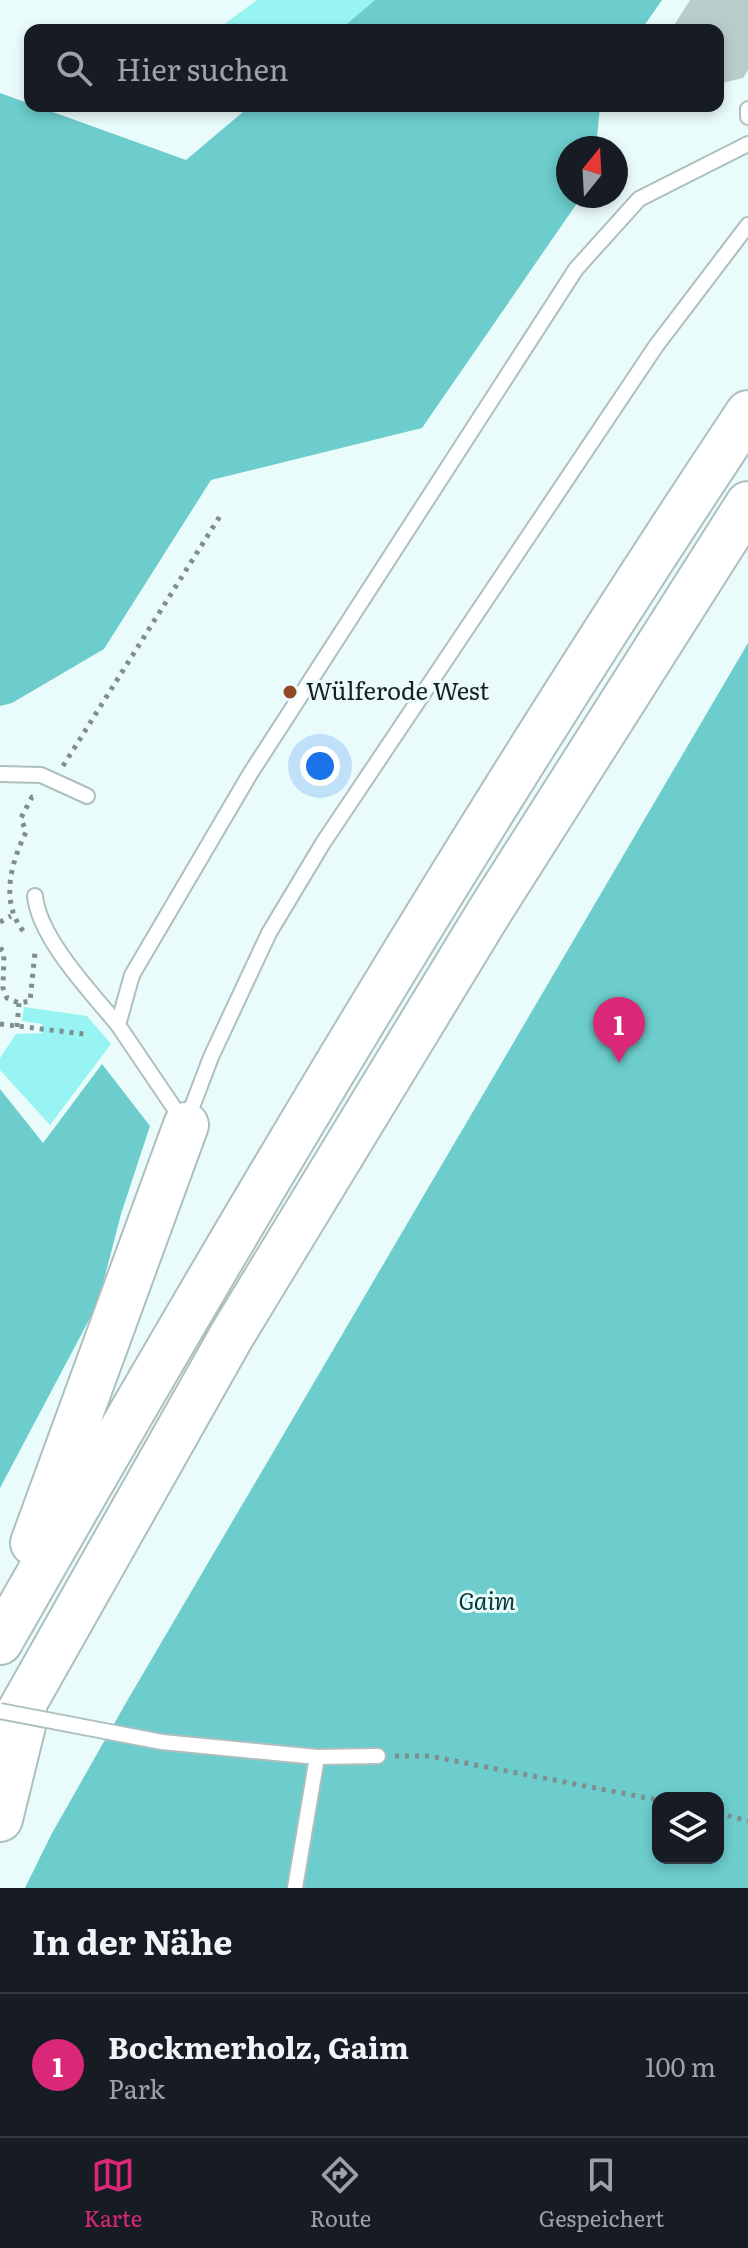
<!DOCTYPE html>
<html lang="de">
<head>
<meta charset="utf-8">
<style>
	:root { --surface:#171b24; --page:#20242c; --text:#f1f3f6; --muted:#9ea1a6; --line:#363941; --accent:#db2777 }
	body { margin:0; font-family:Literata,serif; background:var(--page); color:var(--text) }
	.controls { position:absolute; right:24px; bottom:24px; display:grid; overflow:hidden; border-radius:16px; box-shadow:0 4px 12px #0003 }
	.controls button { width:72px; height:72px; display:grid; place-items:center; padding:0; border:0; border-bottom:2px solid var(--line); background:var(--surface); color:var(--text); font:40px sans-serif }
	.compass { position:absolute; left:556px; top:136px; width:72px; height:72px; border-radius:50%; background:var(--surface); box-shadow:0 4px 12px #0003; rotate:18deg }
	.you { position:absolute; left:320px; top:766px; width:28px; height:28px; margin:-20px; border:6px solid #fff; border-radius:50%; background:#1a73e8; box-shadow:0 0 0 12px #1a73e833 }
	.badge { display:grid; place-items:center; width:52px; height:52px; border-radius:50%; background:var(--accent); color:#fff; font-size:26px; font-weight:700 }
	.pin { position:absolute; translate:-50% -66px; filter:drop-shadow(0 2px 4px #0008) }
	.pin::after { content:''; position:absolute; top:42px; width:28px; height:24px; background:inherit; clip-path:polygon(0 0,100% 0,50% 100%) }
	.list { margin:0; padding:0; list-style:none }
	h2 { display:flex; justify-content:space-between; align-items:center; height:104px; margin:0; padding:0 32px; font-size:34px }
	h2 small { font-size:26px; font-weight:400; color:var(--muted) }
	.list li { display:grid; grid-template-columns:52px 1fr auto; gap:24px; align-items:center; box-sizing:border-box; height:144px; padding:0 32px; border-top:2px solid var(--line) }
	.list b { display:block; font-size:30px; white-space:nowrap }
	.list p { margin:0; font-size:26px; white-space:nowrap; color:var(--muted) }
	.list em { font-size:26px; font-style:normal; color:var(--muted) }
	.icon { flex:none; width:44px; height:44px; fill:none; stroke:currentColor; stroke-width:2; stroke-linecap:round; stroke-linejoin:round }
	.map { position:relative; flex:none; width:748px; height:1888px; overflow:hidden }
	.search { position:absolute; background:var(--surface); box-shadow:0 4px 12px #0003; left:24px; right:24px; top:24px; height:88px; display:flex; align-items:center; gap:20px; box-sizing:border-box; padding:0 28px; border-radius:16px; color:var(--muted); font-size:30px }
	.sheet { height:248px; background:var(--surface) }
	nav { display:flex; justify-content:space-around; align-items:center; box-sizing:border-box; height:112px; border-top:2px solid var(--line); background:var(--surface); font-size:22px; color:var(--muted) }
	nav a { display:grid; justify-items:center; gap:4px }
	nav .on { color:var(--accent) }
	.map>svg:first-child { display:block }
</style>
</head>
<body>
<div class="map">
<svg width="748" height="1888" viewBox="0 0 748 1888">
	<rect width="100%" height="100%" fill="#e9fcfb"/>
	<path fill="#98f4f2" d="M257,0H662L641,30H216Z
		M24,1007L87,1016L111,1044L50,1125L0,1070V1058L16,1034L42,1033V1024L22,1021Z"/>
	<path fill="#6ccdcc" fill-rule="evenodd" d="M375,0H662L641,30H340Z
		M0,93L186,160L250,106H600L596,148H568V196H582L422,428L211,480L104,649L12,703L0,706Z
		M748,643V1888H25L51,1835L127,1701ZM658,1798H718V1858H658Z
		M102,1064L150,1126L121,1214L98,1303L0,1488V1089L43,1143Z"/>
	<path fill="#b9cccb" d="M690,0H748V70L743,78L718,84V30H671Z"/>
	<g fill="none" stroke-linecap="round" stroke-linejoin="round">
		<g stroke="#adbfbf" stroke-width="18">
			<path id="lane" d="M748,109V117
				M0,774L41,775L87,796
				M35,896C39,938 91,992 118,1025
				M187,1120L211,1057L269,933L323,843L656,346L748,225
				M183,1121L118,1025L132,975L250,774L576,269L639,199L748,144
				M162,1742L317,1757L378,1756
				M295,1888L317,1757"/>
		</g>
		<g stroke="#adbfbf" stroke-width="48">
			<path id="highway" d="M33,1543L186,1125
				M0,1642C237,1225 482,813 748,413
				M0,1746L232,1335L488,914L748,504
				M0,1819L25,1717"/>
		</g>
		<path stroke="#818e8e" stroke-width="5" stroke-dasharray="4 6" stroke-linecap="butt" d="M63,766L220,516
			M0,922L11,916
			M23,931C0,901 11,863 26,832L21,818L32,797L37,796
			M0,948L4,952L3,988L7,998L19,1003L30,1001L35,952
			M0,1024L84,1034
			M17,1027L19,1003
			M395,1756H429L658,1800
			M718,1813L748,1821"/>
		<use href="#lane" stroke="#fff" stroke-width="14"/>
		<use href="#highway" stroke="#fff" stroke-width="44"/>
		<g stroke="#adbfbf" stroke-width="18" stroke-linecap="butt">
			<path id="lane-bridge" d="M0,1711L162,1742"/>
		</g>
		<use href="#lane-bridge" stroke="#fff" stroke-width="14"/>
	</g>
	<circle fill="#904826" stroke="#e9fcfb" stroke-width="3" cx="290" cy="692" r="8"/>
	<g text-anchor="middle" stroke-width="6" stroke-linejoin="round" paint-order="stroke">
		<g font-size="24" fill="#181f1f" stroke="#e9fcfb" text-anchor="start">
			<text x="306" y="700">Wülferode West</text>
		</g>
		<g font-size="24" font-style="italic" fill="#063736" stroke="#e9fcfb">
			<text x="487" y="1610">Gaim</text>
		</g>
	</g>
</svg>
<div class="controls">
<button><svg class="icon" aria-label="layers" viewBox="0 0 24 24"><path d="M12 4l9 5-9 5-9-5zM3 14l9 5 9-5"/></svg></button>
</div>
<svg class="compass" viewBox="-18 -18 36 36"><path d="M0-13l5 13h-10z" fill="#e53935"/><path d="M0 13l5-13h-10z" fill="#9ea1a6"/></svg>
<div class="you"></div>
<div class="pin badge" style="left:619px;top:1063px">1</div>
<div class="search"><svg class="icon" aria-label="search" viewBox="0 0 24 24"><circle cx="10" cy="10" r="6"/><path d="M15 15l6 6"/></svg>Hier suchen</div>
</div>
<section class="sheet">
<h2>In der Nähe<small></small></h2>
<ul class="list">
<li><span class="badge">1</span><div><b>Bockmerholz, Gaim</b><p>Park</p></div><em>100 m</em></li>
</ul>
</section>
<nav>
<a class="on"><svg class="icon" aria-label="map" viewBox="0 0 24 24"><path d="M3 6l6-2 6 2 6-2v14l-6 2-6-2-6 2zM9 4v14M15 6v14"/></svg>Karte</a>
<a><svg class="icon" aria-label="directions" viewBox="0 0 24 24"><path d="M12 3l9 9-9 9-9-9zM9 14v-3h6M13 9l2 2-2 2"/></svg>Route</a>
<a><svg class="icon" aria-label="saved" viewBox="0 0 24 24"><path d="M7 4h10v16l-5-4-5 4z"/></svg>Gespeichert</a>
</nav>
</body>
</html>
